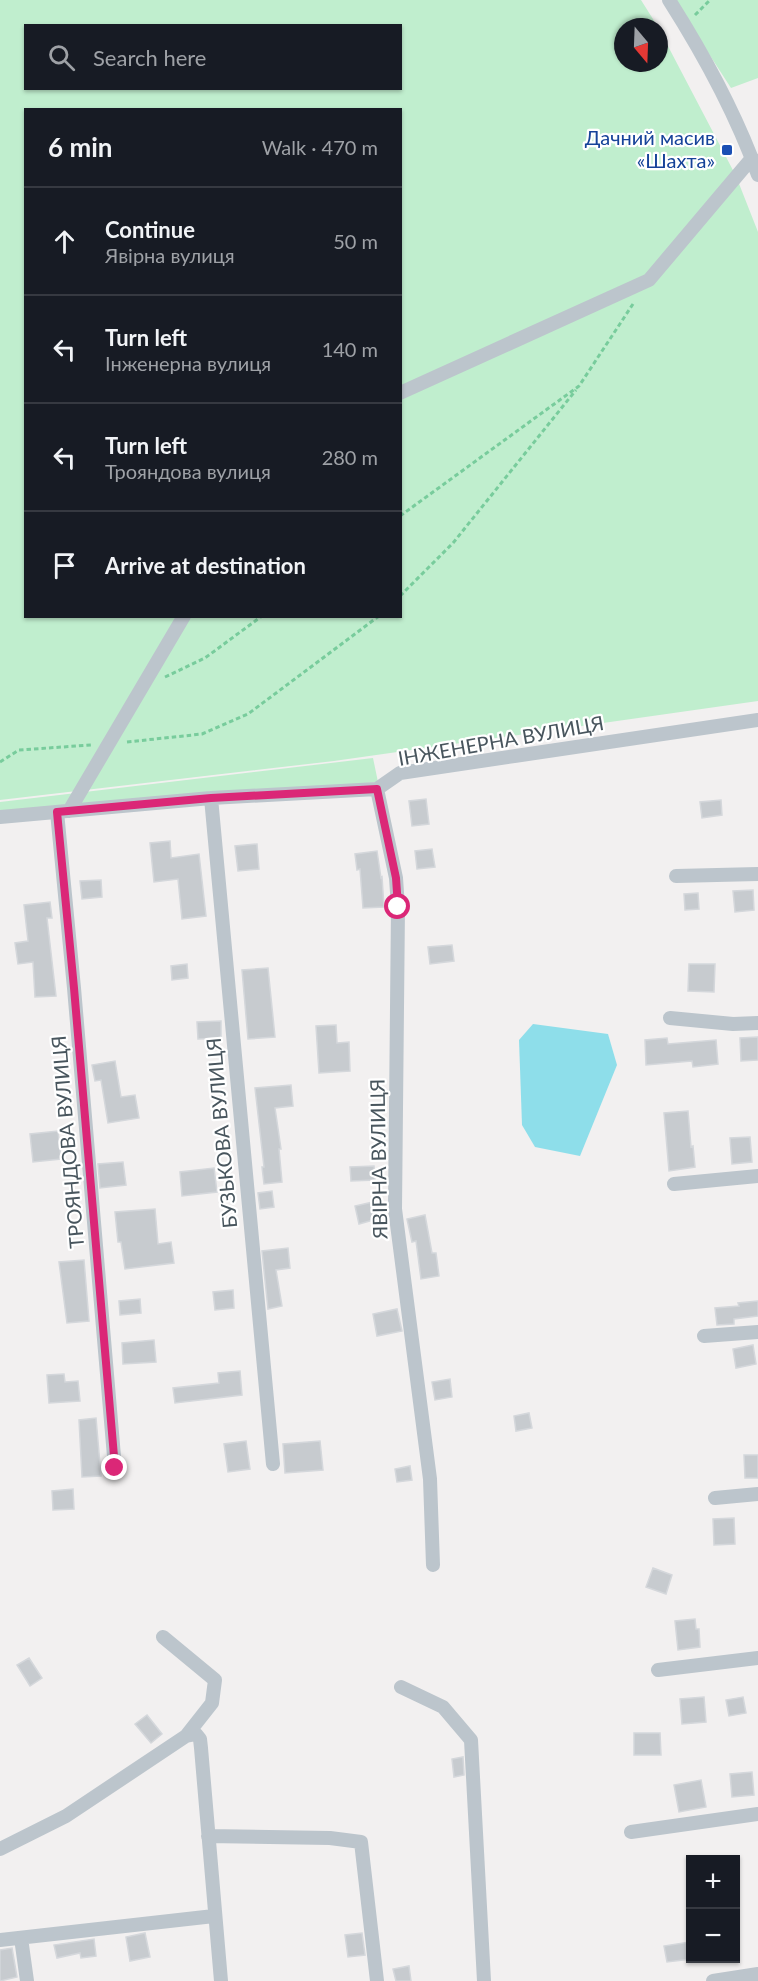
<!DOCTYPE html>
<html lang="en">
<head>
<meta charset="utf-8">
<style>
	:root { --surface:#171b24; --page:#20242c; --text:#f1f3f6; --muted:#9ea1a6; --line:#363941 }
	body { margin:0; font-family:Lato,sans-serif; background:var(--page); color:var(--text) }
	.controls { position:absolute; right:18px; bottom:18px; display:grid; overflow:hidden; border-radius:0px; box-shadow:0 2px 4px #0004 }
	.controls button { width:54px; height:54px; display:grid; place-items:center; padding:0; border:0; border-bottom:2px solid var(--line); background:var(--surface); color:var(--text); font:30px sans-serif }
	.compass { position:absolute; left:614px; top:18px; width:54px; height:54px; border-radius:50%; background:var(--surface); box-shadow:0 2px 4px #0004; rotate:161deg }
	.stop { position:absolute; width:18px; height:18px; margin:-14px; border:4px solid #db2777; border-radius:50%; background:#fff }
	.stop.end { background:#db2777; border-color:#fff; box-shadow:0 2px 6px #0008 }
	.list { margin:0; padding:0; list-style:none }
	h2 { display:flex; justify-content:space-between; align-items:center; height:78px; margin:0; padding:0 24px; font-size:26px }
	h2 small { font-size:20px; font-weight:400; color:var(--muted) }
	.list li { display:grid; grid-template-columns:39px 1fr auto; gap:18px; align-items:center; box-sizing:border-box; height:108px; padding:0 24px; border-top:2px solid var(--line) }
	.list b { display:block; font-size:22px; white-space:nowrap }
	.list p { margin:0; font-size:20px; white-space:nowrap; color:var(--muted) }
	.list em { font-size:20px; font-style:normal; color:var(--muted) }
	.icon { flex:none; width:33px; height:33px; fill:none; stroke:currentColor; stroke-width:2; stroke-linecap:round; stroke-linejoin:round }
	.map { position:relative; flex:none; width:758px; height:1981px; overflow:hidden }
	.search { position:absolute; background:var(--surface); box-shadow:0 2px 4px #0004; left:24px; top:24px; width:378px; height:66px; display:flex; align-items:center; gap:15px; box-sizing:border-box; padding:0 21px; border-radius:0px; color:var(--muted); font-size:22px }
	.panel { position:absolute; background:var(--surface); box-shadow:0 2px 4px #0004; left:24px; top:108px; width:378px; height:510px; border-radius:0px }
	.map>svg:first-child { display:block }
</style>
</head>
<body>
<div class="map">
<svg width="758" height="1981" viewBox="0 0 758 1981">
	<rect width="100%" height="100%" fill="#f2f0f0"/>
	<path fill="#c0eece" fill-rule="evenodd" d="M0,0H641L658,27H623V63H659V29L736,176L758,232V701L334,761L0,800ZM26,26H400V88H26ZM26,110H400V616H26Z
		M674,0H758V78L731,88Z
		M373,758L378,782L0,816V802Z"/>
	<path fill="#8edeea" d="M533,1024L608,1034L617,1065L580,1156L535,1147L522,1125L519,1040Z"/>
	<path fill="#c7cbcf" stroke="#d4d7db" stroke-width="1.5" d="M426,799L429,824L412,826L409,801Z
		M721,800L722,815L702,818L700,802Z
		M170,841L171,858L199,854L206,916L182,919L178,879L154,882L150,843Z
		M257,844L259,869L238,871L235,846Z
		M432,849L435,867L417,869L415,851Z
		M377,851L381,878L382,877L384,907L363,908L360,869L357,870L355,854Z
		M101,880L102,897L82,899L80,881Z
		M753,890L754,910L735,912L733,891Z
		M698,893L699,909L685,910L684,894Z
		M50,902L52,918H47L56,996L35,997L33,962L18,964L15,943L28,941L24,905Z
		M452,945L454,961L430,964L428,947Z
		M187,964L188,978L172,980L171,966Z
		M689,964H715L714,992L688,991Z
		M268,968L275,1037L248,1039L242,970Z
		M221,1021V1038L198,1039L197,1022Z
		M336,1025L337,1043L349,1042L350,1071L319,1073L316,1026Z
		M758,1037V1060L741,1061L740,1038Z
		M667,1038L668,1044L716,1040L718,1064L693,1067L692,1061L646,1065L645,1040Z
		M115,1061L121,1097L135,1095L139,1118L108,1123L101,1080L95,1081L92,1065Z
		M291,1085L293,1106L275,1108L281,1149H279L282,1182L264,1184L262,1167H264L255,1088Z
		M688,1111L691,1147L693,1146L695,1167L669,1171L664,1113Z
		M58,1131L61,1159L33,1162L30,1134Z
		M750,1137L752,1162L732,1164L730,1138Z
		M123,1162L126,1185L100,1188L98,1164Z
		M374,1166L375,1180L351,1181L350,1167Z
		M214,1168L217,1192L182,1196L180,1172Z
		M272,1191L274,1207L260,1209L258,1193Z
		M373,1202L377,1219L359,1224L355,1206Z
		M155,1209L158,1244L171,1242L174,1263L125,1269L121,1242H118L115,1212Z
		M425,1215L432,1253H436L439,1276L421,1279L416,1241L412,1242L407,1219Z
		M288,1248L290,1268L276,1270L282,1306L268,1309L262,1251Z
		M84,1260L89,1321L67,1323L59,1262Z
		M233,1290L234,1308L215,1310L213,1292Z
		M140,1299L141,1313L120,1315L119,1301Z
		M758,1301V1316L734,1319V1324L717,1325L715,1308L739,1306L738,1303Z
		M397,1309L402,1331L377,1336L373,1314Z
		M154,1340L156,1362L123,1364L122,1343Z
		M753,1345L756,1364L736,1368L733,1349Z
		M240,1371L242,1395L175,1403L173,1388L219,1383L218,1373Z
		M64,1374L65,1382L78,1381L80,1401L49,1403L47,1375Z
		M450,1379L452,1397L435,1400L432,1382Z
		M529,1413L532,1428L516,1431L514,1416Z
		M96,1418L101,1476L82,1477L79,1420Z
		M246,1441L250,1469L228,1472L224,1444Z
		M320,1441L323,1470L285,1473L283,1444Z
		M744,1455H758V1478H745Z
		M410,1466L412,1480L397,1482L395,1469Z
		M73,1489L74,1509L53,1510L52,1491Z
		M734,1518L735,1544L714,1545L713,1519Z
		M653,1568L672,1575L666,1594L646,1587Z
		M695,1619L696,1629H699L700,1647L678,1650L675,1621Z
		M29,1658L42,1678L30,1686L17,1665Z
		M704,1697L706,1722L682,1724L680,1699Z
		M743,1697L746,1713L729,1716L726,1700Z
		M147,1715L162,1734L151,1743L135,1724Z
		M634,1733H660L661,1755H634Z
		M463,1757L464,1775L454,1777L452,1759Z
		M752,1772L754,1795L732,1797L730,1774Z
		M701,1780L706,1807L679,1812L674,1785Z
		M145,1933L150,1957L130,1961L126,1937Z
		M362,1933L365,1955L348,1957L345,1935Z
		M94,1939L96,1956L81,1958L80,1953L57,1958L54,1945Z
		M689,1942L691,1959L667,1962L664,1946Z
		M12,1948L17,1977L0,1981V1950Z
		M409,1966L411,1981H396L393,1969Z"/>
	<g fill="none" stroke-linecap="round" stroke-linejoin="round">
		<path stroke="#78cc9c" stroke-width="3" stroke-dasharray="4.5 3" stroke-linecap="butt" d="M695,15L710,0
			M400,516L579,386L633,304
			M400,596L453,543L576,390
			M165,677L205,658L262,616
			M127,742L202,734L248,714L379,616
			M0,762L19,750L91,745"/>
		<path stroke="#bcc5cc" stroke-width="14" d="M669,0C704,55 736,114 758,175
			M400,393L649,280L752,158
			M377,789L396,878L398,907L395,1209L430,1479L433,1565
			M211,798L273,1464
			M69,811L184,616
			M57,812L74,988L115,1468
			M0,817L211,798L377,789L400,773L758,720
			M676,876L758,874
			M670,1018L733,1024L758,1023
			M674,1184L758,1176
			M704,1336L758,1332
			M715,1498L758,1494
			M163,1637L215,1680L212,1703L186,1736
			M658,1670L758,1658
			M401,1687L443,1707L471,1740L484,1981
			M631,1832L758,1814
			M208,1836L330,1838L361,1842L377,1981
			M0,1849L66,1816L186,1736L196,1734L200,1739L201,1748L221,1981
			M21,1938L27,1981
			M0,1940L214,1916
			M713,1981L758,1974"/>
	</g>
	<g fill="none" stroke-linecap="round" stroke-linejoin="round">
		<path stroke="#db2777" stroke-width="8" d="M115,1468L74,988L57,812L211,798L377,789L396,878L398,907"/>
	</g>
	<rect fill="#1a4fb4" stroke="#fff" stroke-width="2" x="721" y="144" width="12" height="12" rx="3"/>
	<g text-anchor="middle" stroke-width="4.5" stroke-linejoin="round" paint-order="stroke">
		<g font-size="20" fill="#164399" stroke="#fff" text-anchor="end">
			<text x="715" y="145">Дачний масив<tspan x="715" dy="23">«Шахта»</tspan></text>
		</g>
		<g font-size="20" fill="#48555d" stroke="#fff">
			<text transform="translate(501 741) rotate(-10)" y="7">ІНЖЕНЕРНА ВУЛИЦЯ</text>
			<text transform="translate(222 1133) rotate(-95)" y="7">БУЗЬКОВА ВУЛИЦЯ</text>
			<text transform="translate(68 1142) rotate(-95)" y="7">ТРОЯНДОВА ВУЛИЦЯ</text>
			<text transform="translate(379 1159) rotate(-91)" y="7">ЯВІРНА ВУЛИЦЯ</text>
		</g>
	</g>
</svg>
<div class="controls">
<button>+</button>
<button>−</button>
</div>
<svg class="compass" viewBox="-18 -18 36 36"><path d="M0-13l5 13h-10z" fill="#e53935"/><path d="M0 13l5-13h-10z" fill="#9ea1a6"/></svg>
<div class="stop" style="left:398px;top:907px"></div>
<div class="stop end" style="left:115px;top:1468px"></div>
<div class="search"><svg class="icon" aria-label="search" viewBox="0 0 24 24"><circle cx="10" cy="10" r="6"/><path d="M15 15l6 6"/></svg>Search here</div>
<section class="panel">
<h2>6 min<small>Walk · 470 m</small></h2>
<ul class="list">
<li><svg class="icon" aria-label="ahead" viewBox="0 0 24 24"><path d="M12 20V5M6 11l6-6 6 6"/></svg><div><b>Continue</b><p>Явірна вулиця</p></div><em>50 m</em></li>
<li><svg class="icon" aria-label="left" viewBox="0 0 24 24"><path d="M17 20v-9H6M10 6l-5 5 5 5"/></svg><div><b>Turn left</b><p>Інженерна вулиця</p></div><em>140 m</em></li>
<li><svg class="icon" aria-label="left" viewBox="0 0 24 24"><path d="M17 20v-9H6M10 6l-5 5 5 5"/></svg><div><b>Turn left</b><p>Трояндова вулиця</p></div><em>280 m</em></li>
<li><svg class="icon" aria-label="arrive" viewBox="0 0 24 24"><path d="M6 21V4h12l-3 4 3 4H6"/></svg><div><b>Arrive at destination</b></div></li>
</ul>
</section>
</div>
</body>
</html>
